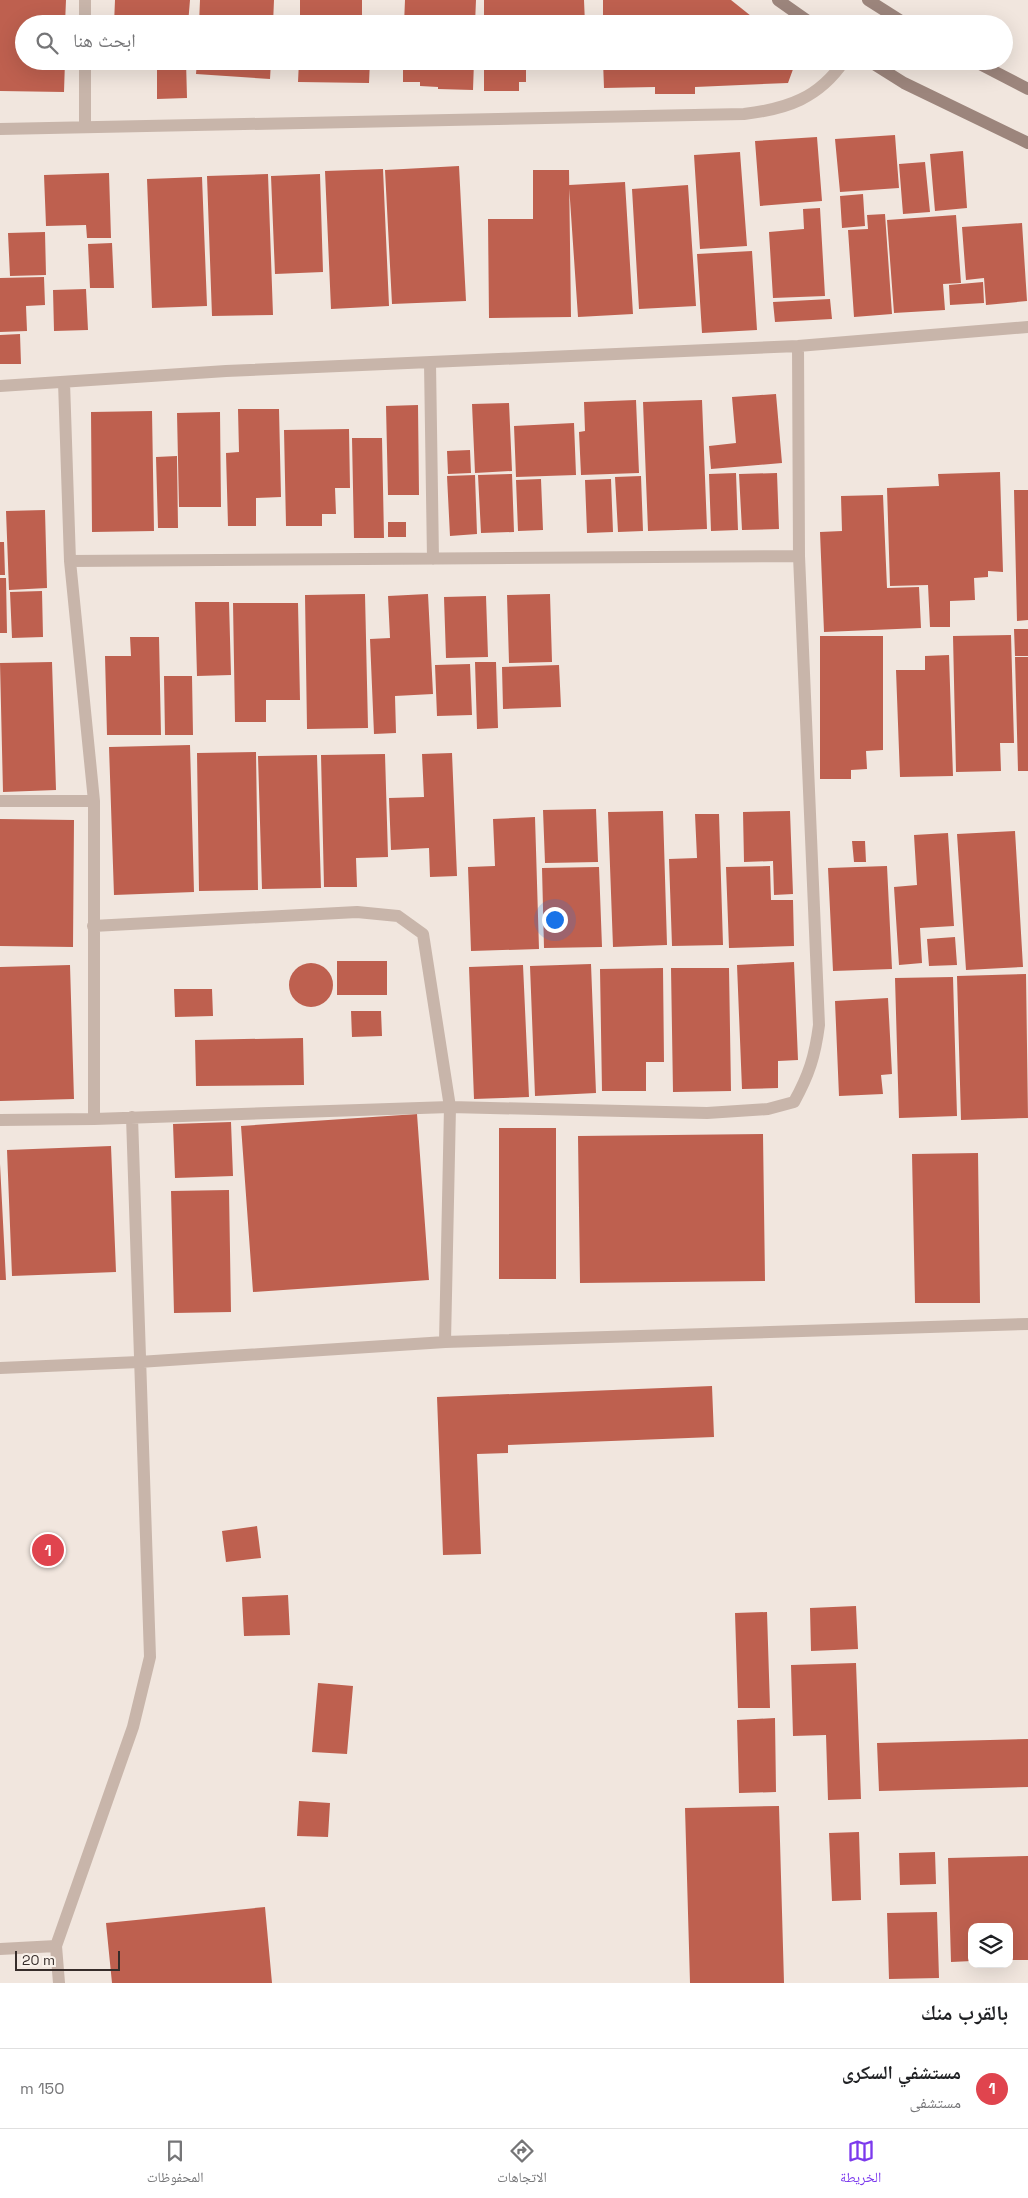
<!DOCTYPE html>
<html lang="ar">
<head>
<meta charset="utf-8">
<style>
	:root { --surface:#fff; --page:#f6f6f6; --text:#202124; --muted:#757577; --line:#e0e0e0; --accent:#7c3aed }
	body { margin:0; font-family:"Space Grotesk","Noto Naskh Arabic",sans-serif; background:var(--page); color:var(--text); direction:rtl }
	.controls { position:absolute; right:15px; bottom:15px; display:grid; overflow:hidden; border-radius:10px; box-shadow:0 5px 20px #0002 }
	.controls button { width:45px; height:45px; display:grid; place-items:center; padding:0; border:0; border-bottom:1px solid var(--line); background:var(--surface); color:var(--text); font:25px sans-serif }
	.scale { position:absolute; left:15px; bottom:12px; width:105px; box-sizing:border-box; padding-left:5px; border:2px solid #362c29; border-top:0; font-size:14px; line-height:18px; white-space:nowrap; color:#362c29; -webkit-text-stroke:4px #f9f1ea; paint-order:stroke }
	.you { position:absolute; left:554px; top:919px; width:18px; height:18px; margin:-12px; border:4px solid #fff; border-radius:50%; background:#1a73e8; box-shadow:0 0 0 8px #1a73e833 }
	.badge { display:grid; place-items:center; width:32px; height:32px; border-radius:50%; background:var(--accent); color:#fff; font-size:16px; font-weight:700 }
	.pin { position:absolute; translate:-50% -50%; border:2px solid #fff; box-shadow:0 1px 5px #0006 }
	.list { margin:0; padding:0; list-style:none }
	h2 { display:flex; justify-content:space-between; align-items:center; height:65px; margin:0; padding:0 20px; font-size:21px }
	h2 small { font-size:16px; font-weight:400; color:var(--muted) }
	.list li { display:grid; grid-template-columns:32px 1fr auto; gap:15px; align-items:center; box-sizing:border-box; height:80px; padding:0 20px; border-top:1px solid var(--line) }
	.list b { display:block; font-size:19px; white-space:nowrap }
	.list p { margin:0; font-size:16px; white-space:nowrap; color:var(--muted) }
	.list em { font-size:16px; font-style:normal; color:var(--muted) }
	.icon { flex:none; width:28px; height:28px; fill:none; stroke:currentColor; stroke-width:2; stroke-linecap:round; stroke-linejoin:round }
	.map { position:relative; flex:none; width:1028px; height:1983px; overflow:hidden; direction:ltr }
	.search { position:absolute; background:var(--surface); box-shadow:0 5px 20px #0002; left:15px; right:15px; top:15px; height:55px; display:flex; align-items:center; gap:12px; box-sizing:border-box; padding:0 18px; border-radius:28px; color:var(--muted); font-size:19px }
	.sheet { height:145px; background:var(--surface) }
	nav { display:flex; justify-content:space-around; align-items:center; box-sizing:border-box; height:70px; border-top:1px solid var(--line); background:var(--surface); font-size:14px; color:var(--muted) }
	nav a { display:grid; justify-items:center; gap:2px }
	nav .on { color:var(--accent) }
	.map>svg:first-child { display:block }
</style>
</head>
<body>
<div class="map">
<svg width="1028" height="1983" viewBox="0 0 1028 1983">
	<rect width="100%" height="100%" fill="#f1e6de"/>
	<path fill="#be604f" d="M0,0H66L65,24H24V61H65L64,92L0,91Z
		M115,0H190L188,24H114Z
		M200,0H274L273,24H199Z
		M300,0H362V18L370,19V24H300Z
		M405,0H476L475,24H404Z
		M484,0H584L585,24H484Z
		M603,0H731L761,24H603Z
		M186,61L187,98L157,99V62Z
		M197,61H271L270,79L196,74Z
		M299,61H370L369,83L298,82Z
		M403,61H474L473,90L438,89V87L420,86V82H403Z
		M484,61H560L561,66H526V82H519V91H484Z
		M603,61H796L788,83L695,87V94H655V87L604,88Z
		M895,135L899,188L840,192L835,139Z
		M817,137L822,201L760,206L755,141Z
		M963,151L967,208L935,211L930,154Z
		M740,152L747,246L700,249L694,155Z
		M925,162L930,212L903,214L899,164Z
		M459,166L466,301L392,304L385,170Z
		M383,169L389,306L331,309L325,171Z
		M533,170H569L571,317L489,318L488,219H533Z
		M109,173L111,238H87L86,225L46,226L44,175Z
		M268,174L273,315L212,316L207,176Z
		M320,174L323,272L275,274L271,176Z
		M202,177L207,306L152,308L147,179Z
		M625,182L633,314L578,317L569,185Z
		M688,185L696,306L639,309L632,189Z
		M863,194L865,226L842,228L840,196Z
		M820,208L825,296L773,298L769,232L804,229L803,209Z
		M885,214L892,314L854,317L848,230L868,229L867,215Z
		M956,215L961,283L943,284L945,310L894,313L887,220Z
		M1022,223L1027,301L986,305L984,278L966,280L962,227Z
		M45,232L46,275L10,276L8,233Z
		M112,243L114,288H90L88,244Z
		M752,251L757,330L702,333L697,254Z
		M44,277L45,305L26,306L27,331L0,332V278Z
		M983,282L984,303L950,305L949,285Z
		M86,289L88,330L54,331L53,290Z
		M830,299L832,319L775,322L773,302Z
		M20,334L21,364H0V335Z
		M776,394L782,463L711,469L709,446L736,443L732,397Z
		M636,400L639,473L581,475L579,432L585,431L584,402Z
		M702,400L707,529L648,531L643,402Z
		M509,403L512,471L475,473L472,404Z
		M418,405L419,495H388L386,406Z
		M238,409H279L281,497L256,498V526H228L226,453L239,452Z
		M152,411L154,531L92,532L91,412Z
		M220,412L221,507H179L177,413Z
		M574,423L576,475L516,477L514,426Z
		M349,429L350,488H335L336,514H322V526H286L284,430Z
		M352,438H382L384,538H354Z
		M470,450L471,473L448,474L447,451Z
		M177,456L178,528H158L156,457Z
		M1000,472L1003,572L988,571V577L974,578L975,600L950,601V627H930L928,585L890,586L887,488L939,486L938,474Z
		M736,473L738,530L711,531L709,474Z
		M777,473L779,529L742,530L739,474Z
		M512,474L514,532L481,533L478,475Z
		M475,475L477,534L450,536L447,476Z
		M641,476L643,531L618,532L615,477Z
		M541,479L543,530L518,531L516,480Z
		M611,479L613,532L587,533L585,480Z
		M1014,490H1028V620L1017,621Z
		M883,495L887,588L919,587L921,628L824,632L820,532L842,531L841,496Z
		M45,510L47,588L9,590L6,511Z
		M388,522H406V537H388Z
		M0,542H4L5,575H0Z
		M0,578H6L7,633H0Z
		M42,591L43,637L12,638L10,592Z
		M365,594L368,728L307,729L305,595Z
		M428,594L433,694L395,696L396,733L374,734L370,639L390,638L388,596Z
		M550,594L552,662L509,663L507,595Z
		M486,596L488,657L446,658L444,597Z
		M195,602H229L231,675L197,676Z
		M233,603H298L300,700H266V722H235Z
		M1014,629H1028V656H1015Z
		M1011,635L1014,743H1000L1001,771L956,772L953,636Z
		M820,636H883V750L866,751L867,769L851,770V779H820Z
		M130,637H159L161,735H107L105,656H131Z
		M949,655L953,776L900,777L896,670H925V656Z
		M1015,657H1028V771H1018Z
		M52,662L56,790L3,792L0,663Z
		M475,662H496L498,728L477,729Z
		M470,664L472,715L437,716L435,665Z
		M559,665L561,707L503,709L502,667Z
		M164,676H192L193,735H165Z
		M190,745L194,892L114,895L109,747Z
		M256,752L258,890L199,891L197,753Z
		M452,753L457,876L430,877L429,848L391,850L389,798L424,797L422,754Z
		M385,754L388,857L356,858L357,887H324L321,755Z
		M317,755L321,888L262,889L258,756Z
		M596,809L598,862L545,863L543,810Z
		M663,811L667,945L613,947L608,812Z
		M790,811L793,894L774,895L773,861L744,862L743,812Z
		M695,814H719L723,945L672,946L669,859L697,858Z
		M535,817L539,949L471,951L468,867L495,866L493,819Z
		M0,819L74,820L73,947L0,946Z
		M1015,831L1023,967L966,970L957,834Z
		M948,833L954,926L920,928L922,963L899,965L894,887L917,885L914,835Z
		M852,841H865L866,862H854Z
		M770,866L771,900H793L794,946L729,948L726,867Z
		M887,866L892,969L833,971L828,868Z
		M599,867L602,947L544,948L542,868Z
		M955,937L957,965L929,966L927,939Z
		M337,961H387V995H337Z
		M794,962L798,1060L778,1061V1088L742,1089L737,965Z
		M289 985a22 22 0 1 1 44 0a22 22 0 1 1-44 0Z
		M591,964L596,1093L535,1096L530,966Z
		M70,965L74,1099L0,1101V967Z
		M523,965L529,1097L474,1099L469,967Z
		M663,968L664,1062H646V1091H602L600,969Z
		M671,968H729L731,1091L673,1092Z
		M1026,974L1028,1118L961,1120L957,976Z
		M953,977L957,1116L899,1118L895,978Z
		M174,989H212L213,1016L175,1017Z
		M888,998L892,1074L881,1075L883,1094L839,1096L835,1001Z
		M351,1011H381L382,1036L352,1037Z
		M303,1038L304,1085L196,1086L195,1040Z
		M417,1114L429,1280L253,1292L241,1126Z
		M231,1122L233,1176L175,1178L173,1124Z
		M499,1128H556V1279H499Z
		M763,1134L765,1281L580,1283L578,1136Z
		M111,1146L116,1272L12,1276L7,1150Z
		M978,1153L980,1303H915L912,1154Z
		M0,1164L6,1280H0Z
		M229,1190L231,1312L174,1313L171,1191Z
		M712,1386L714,1437L508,1445V1453L477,1454L481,1554L443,1555L437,1397Z
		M257,1526L261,1558L226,1562L222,1531Z
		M288,1595L290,1635L244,1636L242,1597Z
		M856,1606L858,1649L811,1651L810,1608Z
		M767,1612L770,1708H738L735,1613Z
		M856,1663L861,1799L828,1800L826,1735L793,1736L791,1665Z
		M318,1683L353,1686L347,1754L312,1752Z
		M775,1718L776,1792L739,1793L737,1720Z
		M1028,1739V1787L879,1791L877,1743Z
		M299,1801L330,1803L328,1837L297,1836Z
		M779,1806L784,1983H690L685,1808Z
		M859,1832L861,1900L832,1901L829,1833Z
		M935,1852L936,1884L900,1885L899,1853Z
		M1028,1856V1960H1009V1927H972V1961L951,1962L948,1858Z
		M265,1907L272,1983H112L106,1923Z
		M937,1912L939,1978L889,1979L887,1913Z"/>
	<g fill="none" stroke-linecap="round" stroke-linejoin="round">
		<path stroke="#c8b5aa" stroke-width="12" d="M85,0V24
			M85,61V126
			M0,129L744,114C787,109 819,98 844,61
			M430,363L433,559
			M64,382L70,561L94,801V1119
			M0,386L226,371L798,346L1028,327
			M70,561L799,556
			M0,801H94
			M93,926L357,912L398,916L423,934L450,1107L445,1342
			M0,1120L94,1119L450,1107L707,1113L768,1109L794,1102C809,1075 815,1056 819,1025L799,556L798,346
			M0,1368L139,1362L445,1342L1028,1324
			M0,1949L56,1946
			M59,1983L56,1946L133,1727L150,1657L132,1117"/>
		<path stroke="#9c857c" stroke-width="12" d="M778,0L812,24
			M868,0L906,24
			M869,61L904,83L1028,143
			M974,61L1028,89"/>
	</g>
</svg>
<div class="controls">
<button><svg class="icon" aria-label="layers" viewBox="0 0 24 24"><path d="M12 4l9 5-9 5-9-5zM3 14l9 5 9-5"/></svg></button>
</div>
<div class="scale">20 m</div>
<div class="you"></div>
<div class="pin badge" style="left:48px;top:1550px;background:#e0444e">1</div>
<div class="search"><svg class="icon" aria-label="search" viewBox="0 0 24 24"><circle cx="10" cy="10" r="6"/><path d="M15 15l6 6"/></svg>ابحث هنا</div>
</div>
<section class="sheet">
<h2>بالقرب منك<small></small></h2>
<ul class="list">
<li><span class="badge" style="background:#e0444e">1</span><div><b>مستشفي السكرى</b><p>مستشفى</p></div><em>150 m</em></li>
</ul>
</section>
<nav>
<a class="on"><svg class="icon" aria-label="map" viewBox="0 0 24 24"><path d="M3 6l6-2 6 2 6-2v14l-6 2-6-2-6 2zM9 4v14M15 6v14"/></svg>الخريطة</a>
<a><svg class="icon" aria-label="directions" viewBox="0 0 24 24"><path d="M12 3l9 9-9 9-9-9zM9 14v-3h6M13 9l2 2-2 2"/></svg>الاتجاهات</a>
<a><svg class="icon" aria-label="saved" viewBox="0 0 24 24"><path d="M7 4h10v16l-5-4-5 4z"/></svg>المحفوظات</a>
</nav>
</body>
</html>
